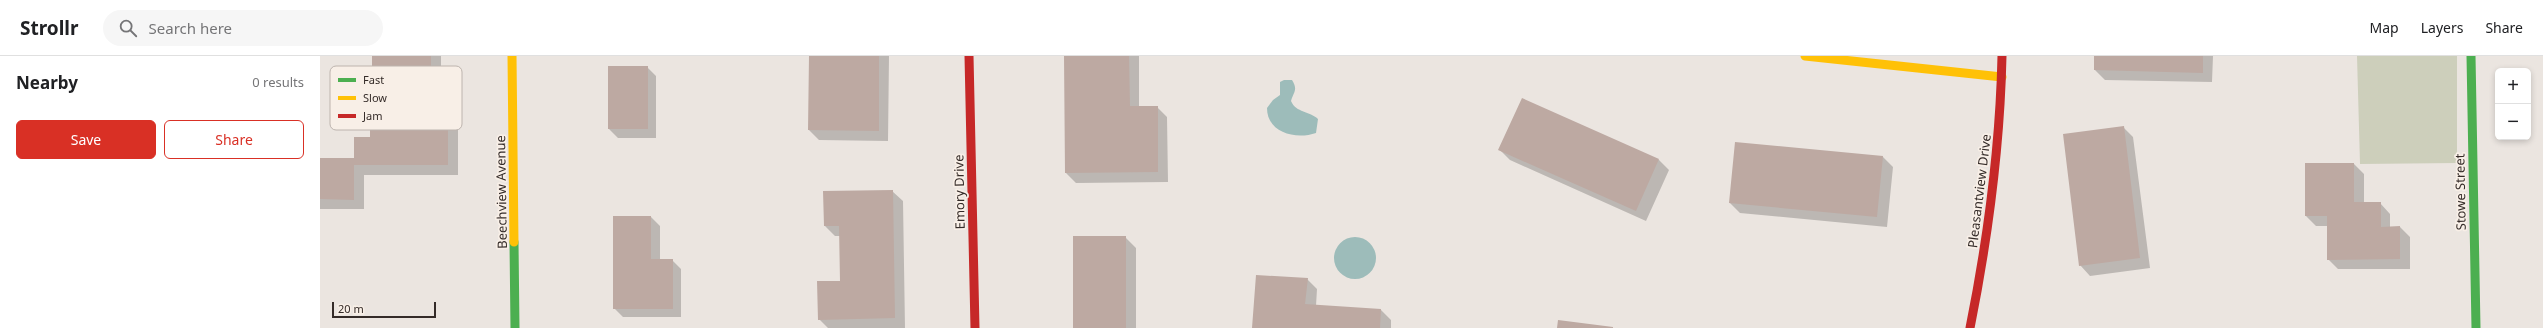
<!DOCTYPE html>
<html lang="en">
<head>
<meta charset="utf-8">
<style>
	:root { --surface:#fff; --page:#f6f6f6; --text:#202124; --muted:#757577; --line:#e0e0e0; --accent:#d93025 }
	body { margin:0; font-family:"Noto Sans",sans-serif; background:var(--page); color:var(--text) }
	.controls { position:absolute; right:12px; top:12px; display:grid; overflow:hidden; border-radius:6px; box-shadow:0 2px 6px #0003 }
	.controls button { width:36px; height:36px; display:grid; place-items:center; padding:0; border:0; border-bottom:1px solid var(--line); background:var(--surface); color:var(--text); font:20px sans-serif }
	.scale { position:absolute; left:12px; bottom:10px; width:104px; box-sizing:border-box; padding-left:4px; border:2px solid #342b28; border-top:0; font-size:11px; line-height:14px; white-space:nowrap; color:#342b28; -webkit-text-stroke:3px #f8efe7; paint-order:stroke }
	.list { margin:0; padding:0; list-style:none }
	h2 { display:flex; justify-content:space-between; align-items:center; height:52px; margin:0; padding:0 16px; font-size:17px }
	h2 small { font-size:13px; font-weight:400; color:var(--muted) }
	.actions { display:flex; gap:8px; padding:12px 16px }
	.actions a { flex:1; padding:9px 0; border:1px solid var(--accent); border-radius:6px; text-align:center; font-size:14px; color:var(--accent) }
	.actions .main { background:var(--accent); color:#fff }
	.icon { flex:none; width:22px; height:22px; fill:none; stroke:currentColor; stroke-width:2; stroke-linecap:round; stroke-linejoin:round }
	.map { position:relative; flex:none; width:2223px; height:272px; overflow:hidden }
	header { display:flex; align-items:center; gap:24px; box-sizing:border-box; height:56px; padding:0 20px; background:var(--surface); border-bottom:1px solid var(--line) }
	header strong { font-size:19px }
	nav { display:flex; gap:22px; margin-inline-start:auto; font-size:14px }
	.search { width:280px; height:36px; background:var(--page); display:flex; align-items:center; gap:10px; box-sizing:border-box; padding:0 14px; border-radius:22px; color:var(--muted); font-size:15px }
	main { display:flex }
	aside { flex:1; background:var(--surface) }
	.map>svg:first-child { display:block }
</style>
</head>
<body>
<header>
<strong>Strollr</strong>
<div class="search"><svg class="icon" aria-label="search" viewBox="0 0 24 24"><circle cx="10" cy="10" r="6"/><path d="M15 15l6 6"/></svg>Search here</div>
<nav><a>Map</a><a>Layers</a><a>Share</a></nav>
</header>
<main>
<aside>
<h2>Nearby<small>0 results</small></h2>
<ul class="list">
</ul>
<div class="actions"><a class="main">Save</a><a>Share</a></div>
</aside>
<div class="map">
<svg width="2223" height="272" viewBox="0 0 2223 272">
	<rect width="100%" height="100%" fill="#ebe5e0"/>
	<path fill="#cdcfbb" d="M2037,0H2137V107L2040,108Z"/>
	<path fill="#9dbcba" d="M964,24H972C978,34 974,35 971,45C976,57 990,55 998,63L996,77C976,84 947,77 947,52L953,44L960,39V26Z
		M1014 202a21 21 0 1 1 42 0a21 21 0 1 1-42 0Z"/>
	<path fill="#0003" d="M53,0H121V33H63L53,23Z
		M490,0H569L568,85L499,84L489,74Z
		M745,0H819V51H837L847,61L848,126L756,127L746,117Z
		M1775,0H1893L1892,26L1785,24L1775,14Z
		M327,11L336,20V82H298L289,73Z
		M128,55L138,65V119H44V153H0V103H35L51,82Z
		M1803,71L1813,81L1830,212L1770,220L1760,209Z
		M1180,94L1339,104L1349,114L1326,165L1190,104Z
		M1563,101L1573,111L1567,171L1420,157L1410,147Z
		M2034,108L2044,118V147H2060L2070,158V171H2080L2090,181V213H2018L2008,203V170H1996L1986,160Z
		M572,135L583,145L585,272H508L499,263L521,226L520,180H515L505,170Z
		M331,161L340,170V204H352L361,213V261H303L294,252Z
		M806,182L816,192V272H754Z
		M987,223L997,233L996,250L1061,254L1071,264V272H933Z"/>
	<path fill="#bda9a2" d="M52,0H111V23H52Z
		M489,0H559V75L488,74Z
		M744,0H809L810,50H838V116L745,117Z
		M1774,0H1883V17L1774,14Z
		M288,10H328V73H288Z
		M1202,42L1339,103L1316,155L1178,94Z
		M50,54H128V109H34V144L0,143V102H34V81H50Z
		M1804,70L1820,202L1759,210L1743,78Z
		M1415,86L1563,100L1557,161L1409,147Z
		M1985,107H2034V146H2061V171L2080,170V203L2007,204V160H1985Z
		M573,134L575,262L498,264L497,225H520L519,170H504L503,135Z
		M293,160H331V203H353V253H293Z
		M753,180H806V272H753Z
		M936,219L988,222L985,248L1061,253L1060,272H932Z
		M1238,264L1293,271V272H1237Z"/>
	<g fill="none" stroke-linecap="round" stroke-linejoin="round">
		<path stroke="#4caf50" stroke-width="9" d="M2151,0L2156,272
			M194,186L195,272"/>
		<path stroke="#ffc107" stroke-width="9" d="M192,0L194,186
			M1485,0L1682,21"/>
		<path stroke="#c62828" stroke-width="9" d="M649,0L655,272
			M1650,272C1668,182 1680,92 1682,0"/>
	</g>
	<g text-anchor="middle" stroke-width="3.5" stroke-linejoin="round" paint-order="stroke">
		<g font-size="13" fill="#342b28" stroke="#f8efe7">
			<text transform="translate(1659 135) rotate(-83)" y="5">Pleasantview Drive</text>
			<text transform="translate(181 136) rotate(-91)" y="5">Beechview Avenue</text>
			<text transform="translate(639 136) rotate(-91)" y="5">Emory Drive</text>
			<text transform="translate(2140 136) rotate(-91)" y="5">Stowe Street</text>
		</g>
	</g>
	<rect x="10" y="10" width="132" height="64" rx="6" fill="#f8efe7" stroke="#bdb4ae" stroke-width="1"/>
	<rect x="18" y="22" width="18" height="4" fill="#4caf50"/>
	<rect x="18" y="40" width="18" height="4" fill="#ffc107"/>
	<rect x="18" y="58" width="18" height="4" fill="#c62828"/>
	<g font-size="11" fill="#342b28">
		<text x="43" y="28">Fast</text>
		<text x="43" y="46">Slow</text>
		<text x="43" y="64">Jam</text>
	</g>
</svg>
<div class="controls">
<button>+</button>
<button>−</button>
</div>
<div class="scale">20 m</div>
</div>
</main>
</body>
</html>
